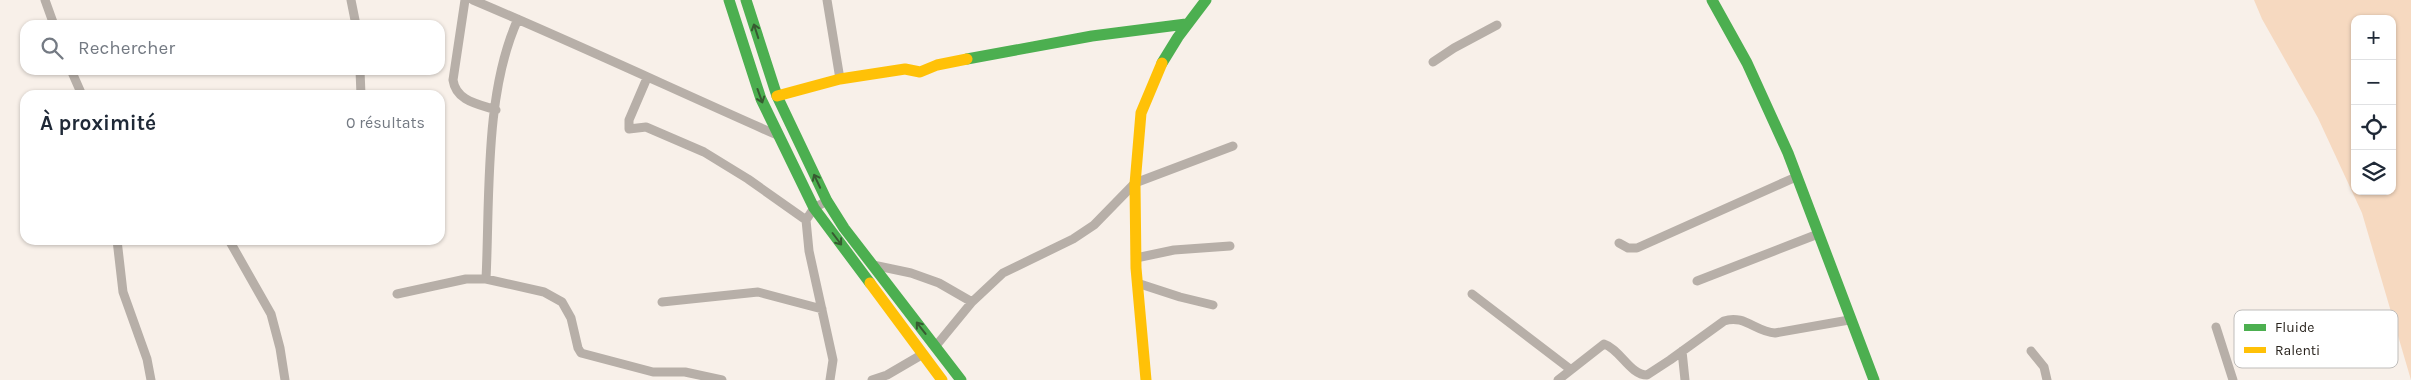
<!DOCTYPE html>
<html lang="fr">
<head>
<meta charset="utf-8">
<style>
	:root { --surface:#fff; --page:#f2f2f3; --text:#1f2937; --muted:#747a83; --line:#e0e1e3 }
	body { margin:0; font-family:Karla,sans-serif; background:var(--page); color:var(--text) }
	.controls { position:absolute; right:15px; top:15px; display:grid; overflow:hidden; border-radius:10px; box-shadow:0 1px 4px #0004 }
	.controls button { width:45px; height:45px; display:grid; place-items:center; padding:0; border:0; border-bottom:1px solid var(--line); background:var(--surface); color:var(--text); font:25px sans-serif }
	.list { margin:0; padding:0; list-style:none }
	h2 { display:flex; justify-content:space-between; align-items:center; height:65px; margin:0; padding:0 20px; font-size:21px }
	h2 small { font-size:16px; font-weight:400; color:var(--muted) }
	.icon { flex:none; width:28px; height:28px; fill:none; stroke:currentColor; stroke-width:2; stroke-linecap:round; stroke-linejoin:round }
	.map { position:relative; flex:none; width:2411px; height:380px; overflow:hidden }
	.search { position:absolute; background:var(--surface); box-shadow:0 1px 4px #0004; left:20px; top:20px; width:425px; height:55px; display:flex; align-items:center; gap:12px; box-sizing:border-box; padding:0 18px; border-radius:15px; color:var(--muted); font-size:19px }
	.panel { position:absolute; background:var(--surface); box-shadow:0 1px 4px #0004; left:20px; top:90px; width:425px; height:155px; border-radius:15px }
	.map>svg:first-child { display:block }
</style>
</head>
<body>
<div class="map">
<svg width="2411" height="380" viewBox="0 0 2411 380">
	<rect width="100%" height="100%" fill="#f8f0e9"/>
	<path fill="#f6d9c0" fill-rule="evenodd" d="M2254,0H2411V380L2362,213L2318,118L2262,19ZM2355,19H2392V191H2355Z"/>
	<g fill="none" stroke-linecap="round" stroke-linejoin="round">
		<path stroke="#b7afa8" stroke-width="9" d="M45,0L54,25
			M351,0L356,25
			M465,0L453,80C456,101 478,104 496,110
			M473,0C575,43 675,90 777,135
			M827,0L840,79
			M1433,62L1454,48L1497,25
			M71,70L82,95
			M360,70L361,95
			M647,78L629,120V129L646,127L704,152L748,179L806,220
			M827,201L814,208L806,220L809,251L833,360L830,380
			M117,240L123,292L147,359L151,380
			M229,240L271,314L280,348L285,380
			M1619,243L1628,248H1637L1796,177
			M1136,258L1174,250L1230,246
			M873,265L911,273L939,283L972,302
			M486,279C490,198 484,93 518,19
			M1697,281L1818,234
			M1137,283L1180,297L1213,305
			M397,294L466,279H486L544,292L562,302L571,318L578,348L581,353L653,372H685L722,380
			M1472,294L1570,369
			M662,302L758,292L822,309
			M2216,327L2233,380
			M935,347L972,302L1003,273L1073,239L1094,225L1135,183L1233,146
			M1682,351L1685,380
			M2031,351L2044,367L2047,380
			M872,380L887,375L923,354
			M1558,380L1604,344C1620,349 1630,375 1647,375L1670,360L1724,321C1744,314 1756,332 1775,333L1849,320"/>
		<path stroke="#4caf50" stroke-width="11" d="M729,0L761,99L814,208L870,283
			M746,0L777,96L827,201L844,228L961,380
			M1712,0L1747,63L1788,153L1874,380
			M967,59L1092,36L1186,24
			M1162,63L1178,37L1206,0"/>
		<path stroke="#ffc107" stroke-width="11" d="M777,96L840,79L905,69L920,72L937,65L967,59
			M870,283L942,380
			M1146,380L1136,268L1135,184L1141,113L1162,63"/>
	</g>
	<defs><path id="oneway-shaft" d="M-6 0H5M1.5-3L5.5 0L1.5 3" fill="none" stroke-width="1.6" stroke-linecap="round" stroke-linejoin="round" transform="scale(1.25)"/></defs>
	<g stroke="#375b31">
		<use href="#oneway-shaft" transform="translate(756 31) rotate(-108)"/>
		<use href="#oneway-shaft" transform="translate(760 96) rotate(70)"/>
		<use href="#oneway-shaft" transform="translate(817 181) rotate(-115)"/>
		<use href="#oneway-shaft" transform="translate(837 239) rotate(53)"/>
		<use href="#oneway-shaft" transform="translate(921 328) rotate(-128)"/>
	</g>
	<rect x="2234" y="310" width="164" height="58" rx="8" fill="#fff" stroke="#bfbdbb" stroke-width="1"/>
	<rect x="2244" y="324" width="22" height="7" fill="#4caf50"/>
	<rect x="2244" y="347" width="22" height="6" fill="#ffc107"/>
	<g font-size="14" fill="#29231d">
		<text x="2275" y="332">Fluide</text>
		<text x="2275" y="355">Ralenti</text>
	</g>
</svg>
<div class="controls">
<button>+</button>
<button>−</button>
<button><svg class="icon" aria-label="locate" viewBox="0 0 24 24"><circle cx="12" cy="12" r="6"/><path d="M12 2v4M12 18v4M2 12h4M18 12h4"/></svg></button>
<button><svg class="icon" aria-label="layers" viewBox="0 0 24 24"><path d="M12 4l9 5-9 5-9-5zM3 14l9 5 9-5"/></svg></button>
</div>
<div class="search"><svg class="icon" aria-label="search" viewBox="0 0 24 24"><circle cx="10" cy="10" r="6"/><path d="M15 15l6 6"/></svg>Rechercher</div>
<section class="panel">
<h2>À proximité<small>0 résultats</small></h2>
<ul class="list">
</ul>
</section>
</div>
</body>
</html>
